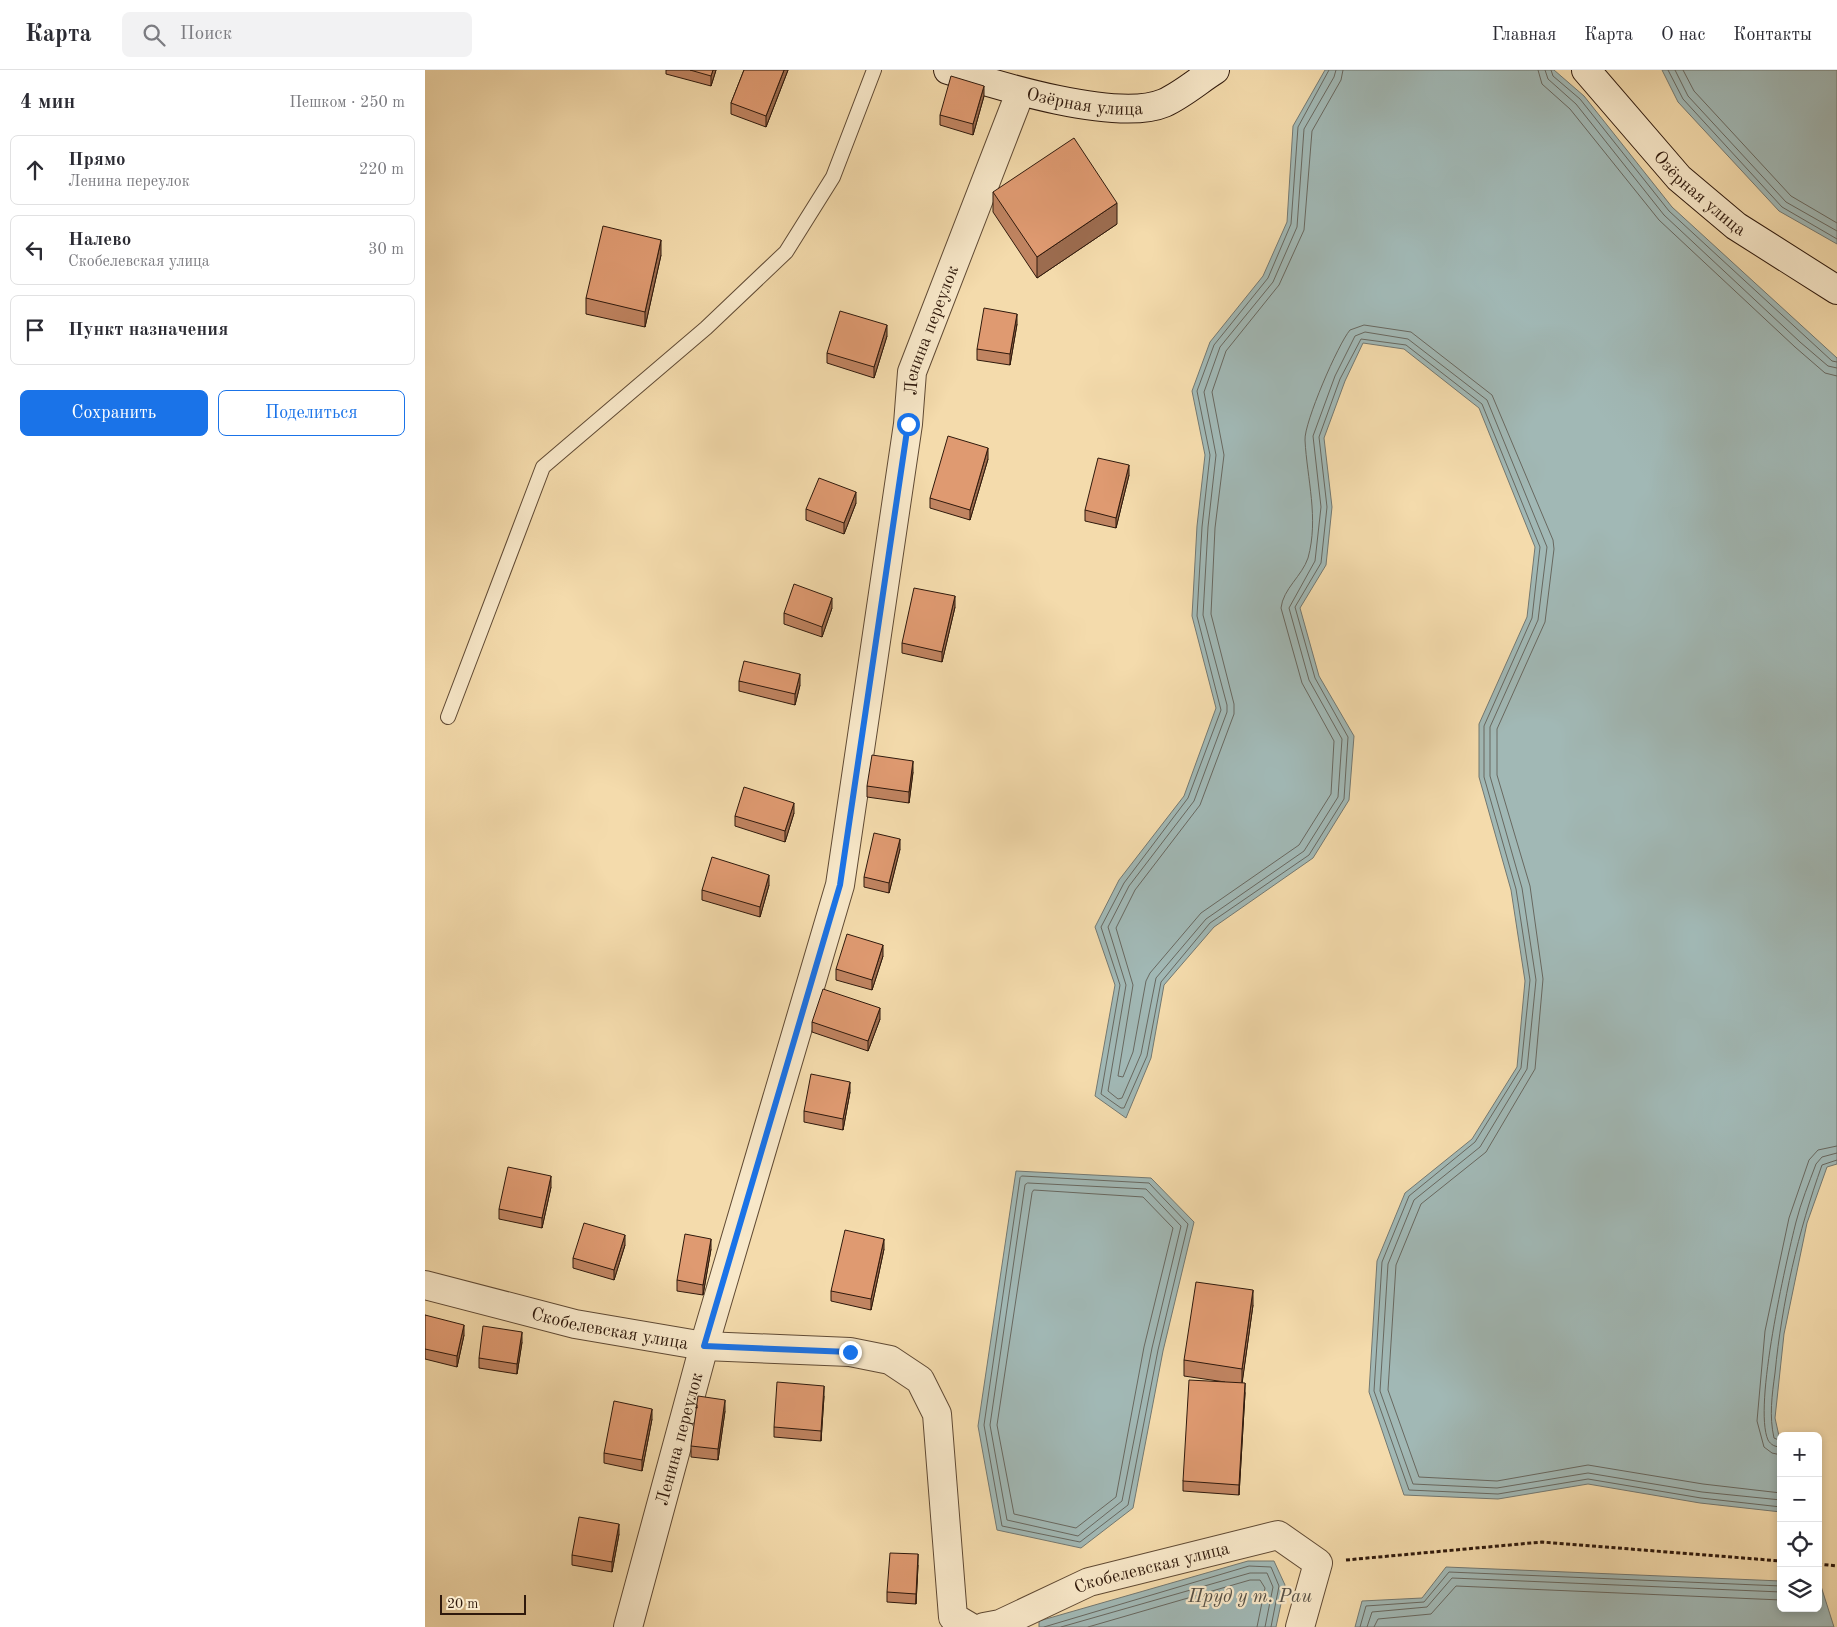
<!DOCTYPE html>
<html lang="ru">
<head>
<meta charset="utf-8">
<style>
	:root { --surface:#fff; --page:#f2f2f3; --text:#2b2b33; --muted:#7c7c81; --line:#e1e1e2; --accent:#1a73e8 }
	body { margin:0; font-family:"Old Standard TT",serif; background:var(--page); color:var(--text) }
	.controls { position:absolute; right:15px; bottom:15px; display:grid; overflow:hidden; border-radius:8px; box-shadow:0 2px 8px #0003 }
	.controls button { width:45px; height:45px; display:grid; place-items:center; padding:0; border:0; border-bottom:1px solid var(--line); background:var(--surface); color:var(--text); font:25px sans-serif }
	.scale { position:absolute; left:15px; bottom:12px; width:86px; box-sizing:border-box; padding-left:5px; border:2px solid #2f190c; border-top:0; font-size:14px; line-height:18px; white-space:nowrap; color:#2f190c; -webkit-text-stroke:4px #f8e8c9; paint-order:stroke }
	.stop { position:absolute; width:15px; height:15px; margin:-11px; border:4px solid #1a73e8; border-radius:50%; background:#fff }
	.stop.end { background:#1a73e8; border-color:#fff; box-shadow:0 1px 5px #0008 }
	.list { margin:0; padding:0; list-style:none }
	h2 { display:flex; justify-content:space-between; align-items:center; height:65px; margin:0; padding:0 20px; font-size:21px }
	h2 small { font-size:16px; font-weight:400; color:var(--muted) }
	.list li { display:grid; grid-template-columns:32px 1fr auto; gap:15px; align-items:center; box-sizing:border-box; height:70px; margin:0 10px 10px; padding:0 10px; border:1px solid var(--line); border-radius:8px }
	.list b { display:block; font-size:19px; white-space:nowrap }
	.list p { margin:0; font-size:16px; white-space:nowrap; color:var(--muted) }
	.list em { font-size:16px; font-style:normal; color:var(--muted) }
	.actions { display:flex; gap:10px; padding:15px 20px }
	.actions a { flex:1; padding:11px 0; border:1px solid var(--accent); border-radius:8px; text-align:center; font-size:18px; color:var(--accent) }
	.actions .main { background:var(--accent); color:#fff }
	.icon { flex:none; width:28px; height:28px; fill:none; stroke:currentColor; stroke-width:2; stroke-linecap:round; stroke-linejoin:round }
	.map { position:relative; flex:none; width:1412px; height:1557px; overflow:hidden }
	header { display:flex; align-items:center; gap:30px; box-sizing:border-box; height:70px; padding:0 25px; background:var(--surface); border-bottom:1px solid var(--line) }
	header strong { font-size:24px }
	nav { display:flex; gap:28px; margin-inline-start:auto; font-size:18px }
	.search { width:350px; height:45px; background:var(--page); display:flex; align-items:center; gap:12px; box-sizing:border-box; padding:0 18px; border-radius:8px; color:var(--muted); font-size:19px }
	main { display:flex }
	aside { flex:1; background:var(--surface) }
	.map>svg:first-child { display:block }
</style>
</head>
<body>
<header>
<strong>Карта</strong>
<div class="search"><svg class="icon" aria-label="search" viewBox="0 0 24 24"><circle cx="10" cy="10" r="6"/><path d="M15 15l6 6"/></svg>Поиск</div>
<nav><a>Главная</a><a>Карта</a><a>О нас</a><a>Контакты</a></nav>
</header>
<main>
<aside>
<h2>4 мин<small>Пешком · 250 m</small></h2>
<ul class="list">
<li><svg class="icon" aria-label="ahead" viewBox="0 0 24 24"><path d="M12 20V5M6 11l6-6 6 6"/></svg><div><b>Прямо</b><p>Ленина переулок</p></div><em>220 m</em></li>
<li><svg class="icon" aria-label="left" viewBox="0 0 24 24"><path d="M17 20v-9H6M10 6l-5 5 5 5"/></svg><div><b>Налево</b><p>Скобелевская улица</p></div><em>30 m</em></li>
<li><svg class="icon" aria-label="arrive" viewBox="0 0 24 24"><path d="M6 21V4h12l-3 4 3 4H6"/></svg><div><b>Пункт назначения</b></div></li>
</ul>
<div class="actions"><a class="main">Сохранить</a><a>Поделиться</a></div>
</aside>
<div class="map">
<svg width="1412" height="1557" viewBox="0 0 1412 1557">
	<rect width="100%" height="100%" fill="#f4dbac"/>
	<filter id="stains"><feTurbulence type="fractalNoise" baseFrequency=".004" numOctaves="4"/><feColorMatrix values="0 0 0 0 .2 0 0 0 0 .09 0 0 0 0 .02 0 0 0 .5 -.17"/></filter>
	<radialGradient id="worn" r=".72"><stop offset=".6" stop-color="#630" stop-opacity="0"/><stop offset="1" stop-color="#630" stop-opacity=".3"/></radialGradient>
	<path fill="#a1b8b5" stroke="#737871" d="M900,0H1129L1159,26L1247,137L1412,288V1094L1402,1097L1382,1153L1359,1264L1350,1348L1356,1375V1442L1275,1433L1163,1414L1073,1429L979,1425L944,1322L952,1191L980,1123L1047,1069L1092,997L1100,911L1086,820L1054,707V654L1102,547L1110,477L1054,338L979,279L938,273L920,311L899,368L907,437L901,495L875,538L894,606L929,666L924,730L888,788L789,857L739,915L726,988L701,1048L670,1026L690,915L670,857L694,810L759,726L791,638L767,546L772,456L780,385L767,321L785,272L838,206L862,152L868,56Z
		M1237,0H1412V174L1354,141L1253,32Z
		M591,1101L726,1108L769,1152L738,1281L708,1438L656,1478L572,1460L553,1356Z
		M823,1491H849L860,1515L851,1557H614V1551Z
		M1021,1497L1356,1511V1538H1393V1513H1395L1409,1557H930L937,1531L997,1528Z"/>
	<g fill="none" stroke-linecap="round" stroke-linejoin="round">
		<path stroke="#686860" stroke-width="1" d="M904,0L873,57L866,154L843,208L789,275L772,321L785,385L777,457L772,546L796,640L763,728L699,813L676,857L695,915L676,1024L696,1038H699L722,986L736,912L785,853L884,785L919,729L923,667L890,608L870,537L896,493L902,437L894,367L915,309L936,269L981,275L1057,334L1115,477L1107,548L1059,656V707L1091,819L1105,910L1096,998L1050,1072L984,1126L957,1192L949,1321L984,1420L1073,1424L1163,1409L1276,1428L1356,1437
			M911,0L909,7L879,59L872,157L848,212L795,277L779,322L791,385L783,457L778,545L802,635V642L769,731L704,816L683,857L701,915L683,1021L693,1029L697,1028L716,984L731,908L781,849L879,781L913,727L917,669L884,610L864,538L890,491L896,437L888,366L910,306L930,266L940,262L983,269L1062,330L1122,477L1113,550L1065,657V706L1097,818L1111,910L1102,999L1055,1077L989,1130L963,1194L955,1321L988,1414L1072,1418L1163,1403L1277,1422L1356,1430
			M918,0L916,10L887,61L879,160L854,215L801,281L787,322L799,385L790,458L786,544L809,634V644L775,735L710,820L691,858L708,915L693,1006L698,1007L708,982L721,911L725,903L776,843L874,775L906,724L909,671L877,613L856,538C858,519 877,506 883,488C894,448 882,409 880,370C879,353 913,274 925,260L939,255L986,262L1067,325L1128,470L1129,479L1120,552L1072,659V705L1105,816L1118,909L1110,999L1061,1082L996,1134L971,1195L963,1320L994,1407L1072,1411L1163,1395L1278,1414L1356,1423
			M1113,0L1117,14L1145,39L1234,150L1370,277L1400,303L1412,306
			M1120,0L1123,9L1151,34L1239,145L1375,272L1403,296L1412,298
			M1126,0L1128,6L1155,29L1244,141L1407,291L1412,292
			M1243,0L1258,29L1357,137L1412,169
			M1250,0L1263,26L1361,132L1412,161
			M1258,0L1269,21L1366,126L1412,153
			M597,1106L724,1113L763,1154L733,1280L703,1435L655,1472L577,1456L559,1355L595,1108Z
			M603,1113L721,1119L756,1156L727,1278L697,1431L653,1466L582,1450L565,1355L600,1115Z
			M609,1120L718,1127L748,1158L719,1277L691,1427L651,1458L589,1444L572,1355L607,1123Z
			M1356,1371L1349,1368C1344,1346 1347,1325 1350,1303C1357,1232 1373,1162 1397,1095L1412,1090
			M1356,1377C1350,1377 1346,1375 1343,1370C1328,1336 1361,1192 1371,1152C1376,1132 1384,1113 1391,1094L1397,1087L1412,1083
			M1356,1385L1347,1383L1339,1377L1332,1351L1340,1261L1364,1148L1384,1090L1393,1080L1412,1076
			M619,1557L824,1496L846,1497L854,1516L846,1557
			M636,1557L825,1503H842L848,1517L840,1557
			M663,1557L825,1510H835L840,1518L832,1557
			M935,1557L941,1536L999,1532L1024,1502L1356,1516
			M942,1557L947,1542L1002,1537L1027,1508L1356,1522
			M949,1557L953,1549L1006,1544L1031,1516L1356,1530"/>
		<g stroke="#604a34" stroke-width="16">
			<path id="lane" d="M23,647L118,397L281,258L361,182L408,107L449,0"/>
		</g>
		<g stroke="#604a34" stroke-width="30">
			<g id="street">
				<path id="s1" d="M0,1215L150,1254L279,1276L425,1282L465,1290L495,1310L512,1344L528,1547L545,1557"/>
				<path id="s2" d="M203,1557L279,1276L415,815L483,354L487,302L595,23"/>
				<path id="s3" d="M559,1557L575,1554L664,1512L853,1465L893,1493L875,1557"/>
			</g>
		</g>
		<g stroke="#2f190c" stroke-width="30">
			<g id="secondary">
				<path id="s4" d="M523,0C571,15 692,53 739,33C757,25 774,10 790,0"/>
				<path id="s5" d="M1161,0L1254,108L1311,156L1412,220"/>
			</g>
		</g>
		<path stroke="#2f190c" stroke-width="3" stroke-dasharray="4 2.5" stroke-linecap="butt" d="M921,1490L1117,1472L1356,1491
			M1393,1494L1412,1496"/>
		<use href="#lane" stroke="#f8e8c9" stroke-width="14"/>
		<use href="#street" stroke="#f8e8c9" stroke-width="28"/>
		<use href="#secondary" stroke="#f8e8c9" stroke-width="28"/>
	</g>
	<path fill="#c08461" stroke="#2f190c" d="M241,0H291L286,16L241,4Z
		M319,0H363L341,57L306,44V33Z
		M559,26L548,65L515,55V45Z
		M568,122L692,154L612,208L568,142Z
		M236,185L220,257L161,244V228Z
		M592,254L585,295L552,290V279Z
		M462,266L449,308L402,293V283Z
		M563,389L545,450L505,438V428Z
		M704,405L691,458L660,451V440Z
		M431,433L419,464L381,450V439Z
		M530,537L517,592L477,583V573Z
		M407,538L397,567L359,554V543Z
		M314,611L375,615L370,635L314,621Z
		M488,702L484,733L442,727V716Z
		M369,743L360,772L310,756V746Z
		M475,779L464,823L439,817V807Z
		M344,815L335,847L277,830V820Z
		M458,886L447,920L411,910V899Z
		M455,949L443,981L387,962V952Z
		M425,1022L418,1060L379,1052V1041Z
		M126,1117L117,1158L74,1149V1139Z
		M200,1175L189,1210L148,1198V1188Z
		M286,1179L278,1225L252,1221V1210Z
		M459,1179L446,1240L406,1231V1221Z
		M828,1235L817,1312L820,1323L814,1425L758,1421V1411L800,1312L759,1306V1290Z
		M0,1245L39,1265L32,1297L0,1289Z
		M97,1272L92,1304L54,1298V1288Z
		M399,1326L396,1371L349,1367V1357Z
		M300,1341L293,1390L266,1387V1376Z
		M227,1349L217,1401L179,1393V1383Z
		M194,1464L187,1502L147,1495V1485Z
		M493,1495L491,1534L462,1532V1522Z"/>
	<path fill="#9c6c4f" stroke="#2f190c" d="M288,0H291L286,16V6Z
		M359,0H363L341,57V46Z
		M559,16V26L548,65V54Z
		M692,133V154L612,208V187Z
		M236,170V185L220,257V242Z
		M592,244V254L585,295V284Z
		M462,255V266L449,308V297Z
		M563,378V389L545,450V440Z
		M704,395V405L691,458V448Z
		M431,422V433L419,464V453Z
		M530,526V537L517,592V582Z
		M407,528V538L397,567V557Z
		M375,604V615L370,635V624Z
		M488,691V702L484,733V722Z
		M369,733V743L360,772V761Z
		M475,769V779L464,823V813Z
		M344,805V815L335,847V837Z
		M458,875V886L447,920V910Z
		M455,938V949L443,981V971Z
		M425,1012V1022L418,1060V1049Z
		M126,1106V1117L117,1158V1148Z
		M200,1165V1175L189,1210V1200Z
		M286,1169V1179L278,1225V1215Z
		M459,1169V1179L446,1240V1229Z
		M828,1220V1235L817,1314V1299Z
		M39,1255V1265L32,1297V1286Z
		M97,1262V1272L92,1304V1294Z
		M820,1313V1323L814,1425V1415Z
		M399,1316V1326L396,1371V1361Z
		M300,1330V1341L293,1390V1379Z
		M227,1339V1349L217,1401V1390Z
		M194,1454V1464L187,1502V1492Z
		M493,1484V1495L491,1534V1524Z"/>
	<path fill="#df9a71" stroke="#2f190c" d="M265,0H288L286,6Z
		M319,0H359L341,46L306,33Z
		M526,6L559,16L548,54L515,45Z
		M649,68L692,133L612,187L568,122Z
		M178,156L236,170L220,242L161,228Z
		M559,238L592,244L585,284L552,279Z
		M415,241L462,255L449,297L402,283Z
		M523,366L563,378L545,440L505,428Z
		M673,388L704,395L691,448L660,440Z
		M394,408L431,422L419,453L381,439Z
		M369,514L407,528L397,557L359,543Z
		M489,518L530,526L517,582L477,573Z
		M319,591L375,604L370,624L314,611Z
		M447,685L488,691L484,722L442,716Z
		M319,717L369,733L360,761L310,746Z
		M449,763L475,769L464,813L439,807Z
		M287,787L344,805L335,837L277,820Z
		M422,864L458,875L447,910L411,899Z
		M398,919L455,938L443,971L387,952Z
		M386,1004L425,1012L418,1049L379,1041Z
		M83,1097L126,1106L117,1148L74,1139Z
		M159,1153L200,1165L189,1200L148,1188Z
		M420,1160L459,1169L446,1229L406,1221Z
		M260,1164L286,1169L278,1215L252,1210Z
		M771,1212L828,1220L817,1299L759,1290Z
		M0,1245L39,1255L32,1286L0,1279Z
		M58,1256L97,1262L92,1294L54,1288Z
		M764,1310L820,1313L814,1415L758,1411Z
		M352,1312L399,1316L396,1361L349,1357Z
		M273,1326L300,1330L293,1379L266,1376Z
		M189,1331L227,1339L217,1390L179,1383Z
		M154,1447L194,1454L187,1492L147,1485Z
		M465,1483L493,1484L491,1524L462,1522Z"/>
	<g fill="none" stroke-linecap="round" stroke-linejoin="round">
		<path stroke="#1a73e8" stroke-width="6" d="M425,1282L279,1276L415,815L483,354"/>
	</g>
	<g text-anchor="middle" stroke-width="4.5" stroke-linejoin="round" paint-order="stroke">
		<g font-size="18" fill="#2f190c" stroke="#f8e8c9">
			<text dy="6" stroke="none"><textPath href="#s4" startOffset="141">Озёрная улица</textPath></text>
			<text dy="6" stroke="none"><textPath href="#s5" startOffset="168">Озёрная улица</textPath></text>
			<text dy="6" stroke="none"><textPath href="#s2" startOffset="1335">Ленина переулок</textPath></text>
			<text dy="6" stroke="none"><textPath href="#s1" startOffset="190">Скобелевская улица</textPath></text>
			<text dy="6" stroke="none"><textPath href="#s2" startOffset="195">Ленина переулок</textPath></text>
			<text dy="6" stroke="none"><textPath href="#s3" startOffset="179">Скобелевская улица</textPath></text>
		</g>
		<g font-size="19" font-style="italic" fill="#575147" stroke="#f8e8c9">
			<text x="825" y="1532">Пруд у т. Раи</text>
		</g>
	</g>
	<rect width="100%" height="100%" filter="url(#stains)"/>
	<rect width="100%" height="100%" fill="url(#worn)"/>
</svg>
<div class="controls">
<button>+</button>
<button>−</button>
<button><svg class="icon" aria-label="locate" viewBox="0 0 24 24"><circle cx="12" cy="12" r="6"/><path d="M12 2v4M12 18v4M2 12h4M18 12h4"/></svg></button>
<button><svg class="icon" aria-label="layers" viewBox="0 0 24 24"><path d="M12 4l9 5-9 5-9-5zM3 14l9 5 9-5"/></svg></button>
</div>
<div class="scale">20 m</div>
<div class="stop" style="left:483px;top:354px"></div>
<div class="stop end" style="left:425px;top:1282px"></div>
</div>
</main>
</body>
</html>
